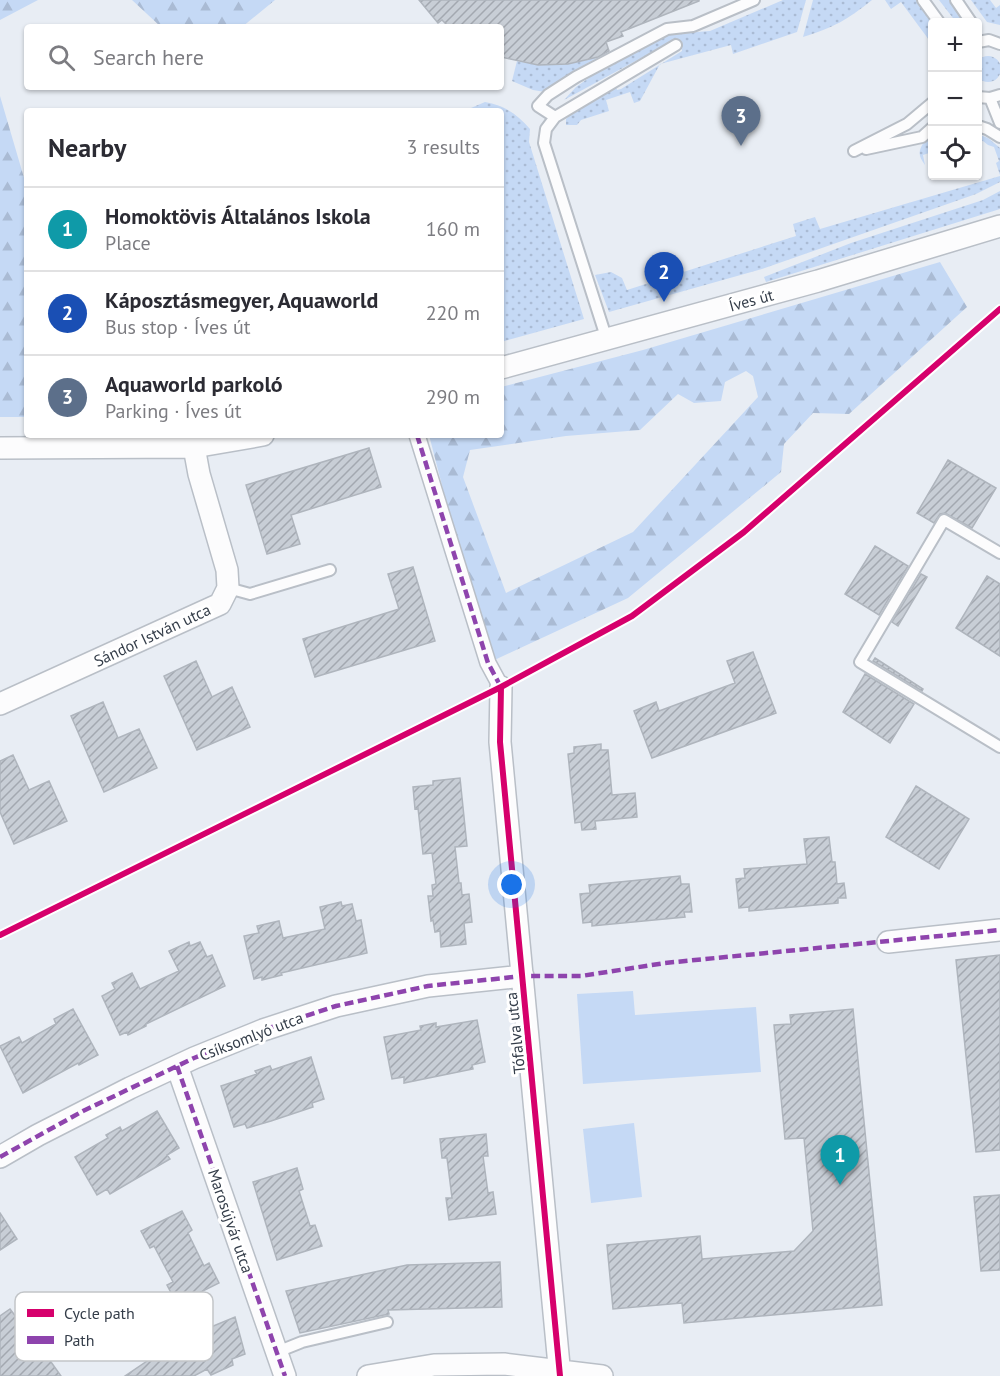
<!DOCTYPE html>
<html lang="en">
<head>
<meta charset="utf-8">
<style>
	:root { --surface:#fff; --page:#f7f7f7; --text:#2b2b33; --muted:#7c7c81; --line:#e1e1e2; --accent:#737b85 }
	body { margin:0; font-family:"PT Sans",sans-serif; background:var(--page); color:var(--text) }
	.controls { position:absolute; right:18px; top:18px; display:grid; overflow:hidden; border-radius:6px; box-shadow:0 2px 4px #0004 }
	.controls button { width:54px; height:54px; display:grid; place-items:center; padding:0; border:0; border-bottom:2px solid var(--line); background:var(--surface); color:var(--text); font:30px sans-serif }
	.you { position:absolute; left:512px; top:885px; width:21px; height:21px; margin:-15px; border:4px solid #fff; border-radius:50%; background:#1a73e8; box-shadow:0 0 0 9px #1a73e833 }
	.badge { display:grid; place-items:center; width:39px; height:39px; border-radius:50%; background:var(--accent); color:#fff; font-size:20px; font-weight:700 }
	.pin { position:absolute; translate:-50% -50px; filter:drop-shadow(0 2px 3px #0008) }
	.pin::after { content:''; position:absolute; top:32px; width:21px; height:18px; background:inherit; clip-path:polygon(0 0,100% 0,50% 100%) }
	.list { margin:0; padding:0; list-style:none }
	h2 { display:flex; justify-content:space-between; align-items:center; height:78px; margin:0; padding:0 24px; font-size:26px }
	h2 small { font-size:20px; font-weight:400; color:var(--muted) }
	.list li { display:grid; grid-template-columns:39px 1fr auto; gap:18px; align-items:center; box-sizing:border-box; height:84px; padding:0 24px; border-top:2px solid var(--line) }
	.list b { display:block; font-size:22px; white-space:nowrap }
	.list p { margin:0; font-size:20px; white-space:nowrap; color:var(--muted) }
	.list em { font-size:20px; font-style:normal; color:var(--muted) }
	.icon { flex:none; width:33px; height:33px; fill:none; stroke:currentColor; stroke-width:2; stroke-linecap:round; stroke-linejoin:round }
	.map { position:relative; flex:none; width:1000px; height:1376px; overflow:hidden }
	.search { position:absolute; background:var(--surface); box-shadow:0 2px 4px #0004; left:24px; top:24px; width:480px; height:66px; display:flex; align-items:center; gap:15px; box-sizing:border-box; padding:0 21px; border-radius:6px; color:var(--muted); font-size:22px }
	.panel { position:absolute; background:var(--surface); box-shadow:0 2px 4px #0004; left:24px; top:108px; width:480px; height:330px; border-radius:6px }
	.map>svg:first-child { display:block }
</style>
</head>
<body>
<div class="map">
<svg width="1000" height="1376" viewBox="0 0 1000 1376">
	<defs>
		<pattern id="grass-dots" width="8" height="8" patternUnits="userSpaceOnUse" patternTransform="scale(1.5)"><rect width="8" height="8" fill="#c5d9f5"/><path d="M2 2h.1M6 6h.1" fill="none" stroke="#aabbd4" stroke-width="1.8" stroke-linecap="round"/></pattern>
		<pattern id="forest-firs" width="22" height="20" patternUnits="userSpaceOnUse" patternTransform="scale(1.5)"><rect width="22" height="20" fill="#c5d9f5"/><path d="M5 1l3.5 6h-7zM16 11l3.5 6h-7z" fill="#aabbd4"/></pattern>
		<pattern id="building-hatch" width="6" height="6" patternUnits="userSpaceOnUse" patternTransform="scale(1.5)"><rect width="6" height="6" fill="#c8ced6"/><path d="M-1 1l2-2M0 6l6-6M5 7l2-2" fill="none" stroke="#a3a8b0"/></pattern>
	</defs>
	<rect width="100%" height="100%" fill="#e8edf4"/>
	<path fill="url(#grass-dots)" d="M783,0H806L797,32L733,54L731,45L660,64L640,101L634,103L630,92L606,100L609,111L581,120L577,125H566V119L571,114L616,86L617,90L621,89L682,51V50L676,39L564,100L576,87L593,75L670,34L710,31Z
		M813,0H872C846,21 834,27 803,37Z
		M885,0H916L934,22H932V44L901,2L891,9Z
		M939,0H949L967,22H956Z
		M971,0H990L996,8L1000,5V25L987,22Z
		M975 69a13 13 0 1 1 26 0a13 13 0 1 1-26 0Z
		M599,57L573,71L545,92L533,90L512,81L517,61C546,67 570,64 599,57Z
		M485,102C504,105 517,114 530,129L529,142L584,319L501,342V111H464Z
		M978,134L988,138L1000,148V175L996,163L999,161L994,147L988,145L983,141L978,142Z
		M932,139V152L923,155L925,165C918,156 918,151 924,142Z
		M1000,176V182L976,194L762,269L609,312L595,275L611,272L622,278L627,290L796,236L793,224L815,217L820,229Z
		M1000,191V209L766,282L764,277L851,243L983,200Z"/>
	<path fill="url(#forest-firs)" fill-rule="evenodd" d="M0,0H38L0,20Z
		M132,0H275L242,27H161Z
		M0,96L27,188V417H0Z
		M940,262L967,307L849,414L813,413L784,444L781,472L628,598L488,663L429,435H501V387L643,350ZM746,371L753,376L758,397L633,532L506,593L463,477L470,450L566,436L640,430L678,394L694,403L721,401L725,382Z"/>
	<path fill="#c5d9f5" d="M633,991L635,1015L756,1007L761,1072L583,1084L577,994Z
		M634,1123L642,1197L591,1203L583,1129Z"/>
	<path fill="url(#building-hatch)" stroke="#afb5bd" stroke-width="1.5" d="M419,0H699V1L621,32L623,36L606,42L609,51L598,57L568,64L538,65L501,57V27H449L442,20L438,23Z
		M369,448L381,487L291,515L300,544L267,554L246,485Z
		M948,460L996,488L972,528L945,513L940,514L934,523L917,513Z
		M875,546L908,566L879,615L845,594Z
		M413,567L435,641L315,677L303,639L399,609L388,574Z
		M921,574L927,577L898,626L892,622Z
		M987,576L1000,584V656L956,628Z
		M753,652L776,713L652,758L634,711L656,702L659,711L735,683L727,661Z
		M875,658L923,689L922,691L873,661Z
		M196,661L212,697L232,687L250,727L197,750L164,676Z
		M865,674L914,704L890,743L843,712Z
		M103,702L118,738L139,729L157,768L104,792L71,716Z
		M601,744V750H608L612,795L635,793L637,817L595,821L596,829L582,830L581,822L575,823L568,754L574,753V747Z
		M13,755L29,790L49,781L67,821L14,844L0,812V761Z
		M460,778L467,846L455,847L459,883H461L462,895L469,894L472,922L464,923L466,944L441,947L440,931L435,932L433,920L431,921L428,896H433L432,885L436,884L432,853L423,854L418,808L415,809L413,787L433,785V781Z
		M916,786L969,819L939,869L886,837Z
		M829,837L832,862H835L837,884L844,883L846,898H838V903L749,911V907L739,908L736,879L745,878L744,869L807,864L804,839Z
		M680,876L681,884H689L692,912H684L685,917L592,926V922L583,923L580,894L590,893L589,885Z
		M341,902L342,906L352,904L356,921L361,920L367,953L281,973L282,975L262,980V977L254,979L244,936L259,933L257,926L279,921L283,938L325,929L320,907Z
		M189,942L190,946L200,942L207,957L212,955L225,986L146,1024V1026L128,1035L127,1032L120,1035L102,996L115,989L112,983L132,973L140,989L179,971L169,951Z
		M1000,955V1150L976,1152L956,960Z
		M73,1009L98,1055L79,1065L78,1063L23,1093L0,1046L19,1037L22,1043L56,1024L54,1019Z
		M853,1009L882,1305L684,1323L682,1303L613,1309L607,1245L700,1236L702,1259L794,1251L813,1231L804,1138L785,1139L774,1025L791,1024L790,1015Z
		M477,1020L485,1062L472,1065L473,1069L404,1083V1077L392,1079L384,1037L421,1030L420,1026L436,1023V1027Z
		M311,1057L324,1099L312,1103L313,1107L271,1121L247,1128L245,1124L234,1127L221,1086L257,1074L255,1071L270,1066L272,1070Z
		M157,1111L179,1148L167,1155L170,1159L132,1181L110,1194L107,1189L97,1195L75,1157L108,1138L106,1135L120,1127L122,1131Z
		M486,1134L488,1156H483L488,1193L493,1192L496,1214L449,1220L446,1198H452L447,1158H442L440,1139Z
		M297,1168L303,1189L299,1191L310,1226L315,1225L322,1246L277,1260L253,1182Z
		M1000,1195V1270L981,1271L974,1197Z
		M182,1211L192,1230L188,1233L204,1266L209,1263L219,1283L177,1304L167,1285L173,1282L154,1246L150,1248L141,1231Z
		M0,1213L17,1239L0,1250Z
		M500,1262L502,1307L388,1310L389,1314L300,1333L286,1291L407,1265Z
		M10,1309L23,1326L19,1329L42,1359L46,1355L61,1376H0V1316Z
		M235,1317L245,1354L232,1359L233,1365L211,1375L207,1369L194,1376H125L147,1361L145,1357L159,1349L162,1354L196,1336L193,1331L209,1323L211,1327Z"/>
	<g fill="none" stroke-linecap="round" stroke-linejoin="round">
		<g stroke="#b9bfc7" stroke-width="14">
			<path id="service" d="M923,0L939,22
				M956,0L971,22
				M978,42L989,40L1000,44
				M978,97L990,98L1000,95
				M990,98L1000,123
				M555,117L676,45
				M978,126L987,129L1000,137
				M866,149L922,137L932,128
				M854,151L907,124L932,103
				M607,340L544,143L546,129L555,117L538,106L548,95L576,77L667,29L693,26L754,0
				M1000,553L944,520L860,662L1000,747
				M228,588L250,594L330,570
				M277,1352L302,1342L387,1322"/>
		</g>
		<g stroke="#b9bfc7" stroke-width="18">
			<path id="pedestrian" d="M417,435L488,663L501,687"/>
		</g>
		<g stroke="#b9bfc7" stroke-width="24">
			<path id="minor" d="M501,368L818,281L1000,226
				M0,448L194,447L263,435
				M501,687L500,742L560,1376
				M0,704L220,604L228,588L227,570L199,474L194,447
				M888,942L1000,930
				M177,1066L285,1376
				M0,1157L38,1135L130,1088L194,1058L263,1030L336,1006L428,986L523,976
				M368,1376L434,1365L504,1364L602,1376"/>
		</g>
		<use href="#service" stroke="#fcfcfd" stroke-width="10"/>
		<use href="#pedestrian" stroke="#fcfcfd" stroke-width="15"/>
		<use href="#minor" stroke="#fcfcfd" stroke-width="21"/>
		<path stroke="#8e44ad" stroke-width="4.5" stroke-dasharray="9 4.5" stroke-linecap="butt" d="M417,435L488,663L501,687V692
			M177,1066L285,1376
			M0,1157L83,1111L194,1058L263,1030L336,1006L428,986L523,976H581L665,963L1000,930"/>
		<g stroke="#fff" stroke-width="10">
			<path id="cycleway" d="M501,687L500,742L560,1376
				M0,935L501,687L632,616L744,532L1000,309"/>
		</g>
		<use href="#cycleway" stroke="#d6006c" stroke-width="6"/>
	</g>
	<g text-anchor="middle" stroke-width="6" stroke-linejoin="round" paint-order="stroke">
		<g font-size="16" fill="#343d49" stroke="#fff">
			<text transform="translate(751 300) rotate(-15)" y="6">Íves út</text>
			<text transform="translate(152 635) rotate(-25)" y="6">Sándor István utca</text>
			<text transform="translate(515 1033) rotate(-96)" y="6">Tófalva utca</text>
			<text transform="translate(251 1036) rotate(-21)" y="6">Csíksomlyó utca</text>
			<text transform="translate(231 1221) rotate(71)" y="6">Marosújvár utca</text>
		</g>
	</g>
	<rect x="15" y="1292" width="198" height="69" rx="9" fill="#fff" stroke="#c2c5c8" stroke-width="1.5"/>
	<rect x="27" y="1309" width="27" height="8" fill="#d6006c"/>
	<rect x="27" y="1336" width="27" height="8" fill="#8e44ad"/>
	<g font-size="16" fill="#343d49">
		<text x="64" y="1319">Cycle path</text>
		<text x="64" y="1346">Path</text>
	</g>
</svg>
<div class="controls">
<button>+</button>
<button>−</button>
<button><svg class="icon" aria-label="locate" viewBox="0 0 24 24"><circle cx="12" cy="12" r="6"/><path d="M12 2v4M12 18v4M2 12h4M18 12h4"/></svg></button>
</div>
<div class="you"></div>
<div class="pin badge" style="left:840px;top:1185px;background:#0f9aa8">1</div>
<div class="pin badge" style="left:664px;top:302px;background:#1a4fb4">2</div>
<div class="pin badge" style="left:741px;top:146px;background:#5c6f8a">3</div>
<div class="search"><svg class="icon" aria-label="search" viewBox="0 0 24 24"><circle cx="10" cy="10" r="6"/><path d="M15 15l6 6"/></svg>Search here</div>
<section class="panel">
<h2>Nearby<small>3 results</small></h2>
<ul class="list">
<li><span class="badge" style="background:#0f9aa8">1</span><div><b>Homoktövis Általános Iskola</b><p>Place</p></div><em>160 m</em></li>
<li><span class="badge" style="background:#1a4fb4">2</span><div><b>Káposztásmegyer, Aquaworld</b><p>Bus stop · Íves út</p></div><em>220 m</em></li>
<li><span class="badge" style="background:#5c6f8a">3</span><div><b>Aquaworld parkoló</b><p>Parking · Íves út</p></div><em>290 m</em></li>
</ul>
</section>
</div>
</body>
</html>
